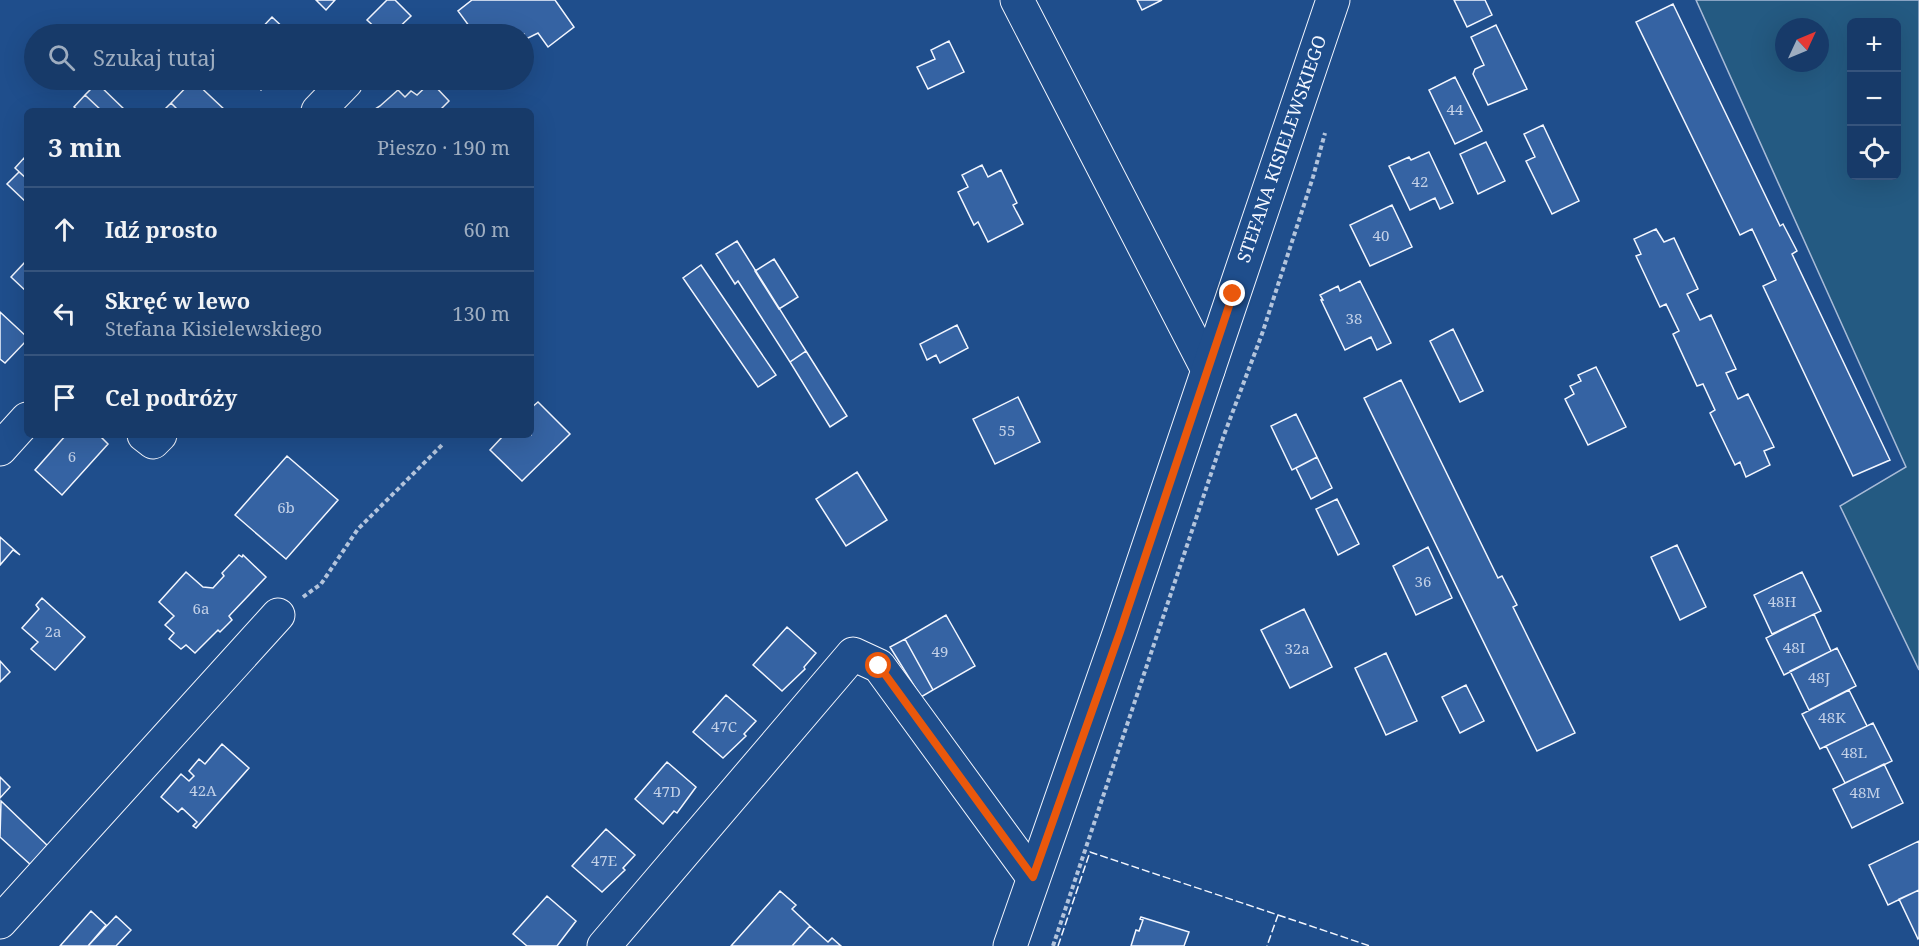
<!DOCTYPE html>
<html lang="pl">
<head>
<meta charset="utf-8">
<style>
	:root { --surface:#173a69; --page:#244571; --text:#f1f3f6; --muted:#9eadc0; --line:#36547d }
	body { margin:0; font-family:"Noto Serif",serif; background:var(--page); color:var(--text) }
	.controls { position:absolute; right:18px; top:18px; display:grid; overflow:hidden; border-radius:9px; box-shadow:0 6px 24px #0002 }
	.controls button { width:54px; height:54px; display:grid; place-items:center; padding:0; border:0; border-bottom:2px solid var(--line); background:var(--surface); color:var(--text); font:30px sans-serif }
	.compass { position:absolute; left:1775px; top:18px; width:54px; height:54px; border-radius:50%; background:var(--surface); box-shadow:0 6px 24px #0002; rotate:46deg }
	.stop { position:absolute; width:18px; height:18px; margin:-14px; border:4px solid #ea580c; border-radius:50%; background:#fff }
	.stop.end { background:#ea580c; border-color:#fff; box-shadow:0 2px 6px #0008 }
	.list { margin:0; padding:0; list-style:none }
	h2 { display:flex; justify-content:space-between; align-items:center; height:78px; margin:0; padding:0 24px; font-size:26px }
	h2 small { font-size:20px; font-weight:400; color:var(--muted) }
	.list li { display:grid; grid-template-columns:39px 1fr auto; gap:18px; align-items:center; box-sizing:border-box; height:84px; padding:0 24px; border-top:2px solid var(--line) }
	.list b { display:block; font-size:22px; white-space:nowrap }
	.list p { margin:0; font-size:20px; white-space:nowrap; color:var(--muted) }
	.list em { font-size:20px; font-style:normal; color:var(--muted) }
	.icon { flex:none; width:33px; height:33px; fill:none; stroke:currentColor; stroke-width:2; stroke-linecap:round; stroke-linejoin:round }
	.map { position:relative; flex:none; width:1919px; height:946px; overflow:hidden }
	.search { position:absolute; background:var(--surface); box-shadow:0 6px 24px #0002; left:24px; top:24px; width:510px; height:66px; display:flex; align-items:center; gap:15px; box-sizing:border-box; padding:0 21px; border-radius:33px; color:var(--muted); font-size:22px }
	.panel { position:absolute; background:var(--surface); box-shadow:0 6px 24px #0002; left:24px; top:108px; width:510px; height:330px; border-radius:9px }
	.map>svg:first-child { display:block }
</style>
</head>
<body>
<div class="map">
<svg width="1919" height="946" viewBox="0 0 1919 946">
	<rect width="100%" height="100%" fill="#1f4e8c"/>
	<path fill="#245a82" stroke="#a8bbd7" stroke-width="1.5" fill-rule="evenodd" d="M1696,0H1919V670L1840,506L1906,467ZM1852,22H1896V176H1852ZM1784,27H1820V63H1784Z"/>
	<path fill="#3563a3" stroke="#f2f6ff" stroke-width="1.5" d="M316,0H335L326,10Z
		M387,0H395L411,16L392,34H382L367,20Z
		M472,0H555L574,27L548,47L538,33L524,40V34H475L458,11Z
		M1137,0H1162L1142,10Z
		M1454,0H1485L1492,15L1467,27Z
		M1673,4L1780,226L1783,224L1797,251L1792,254L1890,460L1853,476L1763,286L1776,280L1752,229L1740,235L1636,22Z
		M272,17L290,34H256Z
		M1496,25L1527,89L1488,105L1473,74L1475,69L1484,65L1471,37Z
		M949,41L964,72L928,89L917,67L935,59L931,50Z
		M1455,77L1482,131L1455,144L1429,90Z
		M193,80L226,111H179L171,103Z
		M249,80H271L261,90Z
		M431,82L449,101L439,111H372L380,106L398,90L405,97L411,91L417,95Z
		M97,83L126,111H102L85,95Z
		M85,95L102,111H79L74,107Z
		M171,103L179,111H163Z
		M1543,125L1579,201L1552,214L1526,161L1535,157L1524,134Z
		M1486,142L1505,181L1478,194L1460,154Z
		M1429,152L1453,203L1440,209L1435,198L1410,210L1389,166L1409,157L1411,160Z
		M24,158L27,161V179L15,168Z
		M982,165L988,177L1001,170L1017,203L1013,205L1023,224L988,242L978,222L974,225L958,192L968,187L962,175Z
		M19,172L27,179V203L7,184Z
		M1392,205L1412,247L1370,266L1350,225Z
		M1656,229L1664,242L1674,238L1698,289L1687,294L1700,320L1711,315L1736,369L1726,373L1738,399L1748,394L1774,447L1764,451L1770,465L1746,477L1740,462L1735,465L1710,413L1715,410L1703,384L1697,386L1673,334L1679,331L1666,304L1660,307L1636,256L1641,254L1634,239Z
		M737,241L806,351L790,362L738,281L735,284L716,254Z
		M774,259L798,297L779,309L755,271Z
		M27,260V292L11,277Z
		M701,265L776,375L758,387L683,278Z
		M1360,281L1391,343L1377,350L1371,337L1345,350L1321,300H1323L1320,295L1338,286L1340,291Z
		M0,312L27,337V340L5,363L0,359Z
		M957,325L968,348L940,363L936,355L927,360L920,344Z
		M1453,329L1483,391L1460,402L1430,341Z
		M806,351L847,416L830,427L790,362Z
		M1596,367L1626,427L1588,445L1565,399L1574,394L1570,386L1581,381L1578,375Z
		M1401,380L1498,578L1502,576L1517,605L1513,607L1575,733L1537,751L1364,398Z
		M1018,397L1040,442L995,464L973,419Z
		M538,402L570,434L522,481L490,450L504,435H531V408Z
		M1296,414L1317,457L1292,470L1271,426Z
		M66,435H99L108,444L62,495L35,470Z
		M287,456L338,500L286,559L235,515Z
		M1317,457L1332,488L1311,499L1296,468Z
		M857,472L887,520L846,546L816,499Z
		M1337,499L1359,544L1338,555L1316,509Z
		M0,537L20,555L13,550L0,565Z
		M1677,545L1706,607L1680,620L1651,557Z
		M1428,547L1452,598L1416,615L1393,566Z
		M239,555L242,557L243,555L266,577L229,616L232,620L220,632L218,630L195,653L186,645L181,649L169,639L174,633L165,625L174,616L159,602L186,572L203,587L213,588L224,576L222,573Z
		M1802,572L1821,611L1772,634L1754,595Z
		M42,598L85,637L55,670L31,649L38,642L22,628L39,609L36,605Z
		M1304,609L1332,667L1290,688L1261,630Z
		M1814,614L1831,651L1784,675L1766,638Z
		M946,615L975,666L933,690L905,639Z
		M787,627L816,653L804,667L805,669L782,691L753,665Z
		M905,639L933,690L921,697L890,647Z
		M1837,648L1856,686L1809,710L1790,671Z
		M1386,653L1417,721L1386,735L1355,668Z
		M0,661L10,672L0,682Z
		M1466,685L1484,721L1460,733L1442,697Z
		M1849,690L1867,726L1820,749L1802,714Z
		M726,695L756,721L744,734L746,736L723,758L693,732Z
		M1873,723L1892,761L1845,783L1826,746Z
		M222,744L249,768L196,828L193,826L197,822L182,808L178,812L161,797L181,774L189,781L194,776L189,771L199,759L205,764Z
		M667,762L696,787L677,813L674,811L663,824L635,799Z
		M1884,764L1903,803L1852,828L1833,789Z
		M0,777L10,787L0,798Z
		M1,801L49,847L32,866L0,837Z
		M606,829L635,855L623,868L625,870L602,892L572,866Z
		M1919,841V890L1888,905L1869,865Z
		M1919,890V938L1918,939L1899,899Z
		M780,891L796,905L792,909L810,926L792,946H731Z
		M547,896L576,921L557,946H527L513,934Z
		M91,911L106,925L88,946H60Z
		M116,916L131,930L116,946H88Z
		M1141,917L1189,932L1184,946H1131L1136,930L1139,931L1143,920L1140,919Z
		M810,926L828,942L832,938L841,946H792Z"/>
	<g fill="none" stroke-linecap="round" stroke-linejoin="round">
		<g stroke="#f2f6ff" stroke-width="35">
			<path id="minor" d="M1017,0L1208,370
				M318,111L346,82
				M144,435L153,442L160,435
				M0,449L27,419
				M0,922L278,615
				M604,946L853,654L879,666L1033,877"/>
		</g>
		<g stroke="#f2f6ff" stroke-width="35">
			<path id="major" d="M1010,946L1120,631L1333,0"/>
		</g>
		<path stroke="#b3c4dc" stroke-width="4" stroke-dasharray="4.5 3" stroke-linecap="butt" d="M303,597L321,584L358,529L442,445
			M1053,946L1224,435L1262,334L1313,177L1325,133"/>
		<use href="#minor" stroke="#1f4e8c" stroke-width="33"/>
		<use href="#major" stroke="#1f4e8c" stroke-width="33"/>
		<path stroke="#f2f6ff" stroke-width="1.5" stroke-dasharray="8 3" stroke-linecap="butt" d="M1278,915L1370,946
			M1058,946L1090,852L1278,915L1267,946"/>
	</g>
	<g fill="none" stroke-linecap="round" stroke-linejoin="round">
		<path stroke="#ea580c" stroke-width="8" d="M879,666L1033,877L1120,632L1233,294"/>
	</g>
	<g text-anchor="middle" stroke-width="4.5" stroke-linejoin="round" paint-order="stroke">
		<g font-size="15" fill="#c3d1e8">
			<text x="1455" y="115">44</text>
			<text x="1420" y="187">42</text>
			<text x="1381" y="241">40</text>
			<text x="1354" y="324">38</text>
			<text x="1007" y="436">55</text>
			<text x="72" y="462">6</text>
			<text x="286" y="513">6b</text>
			<text x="1423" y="587">36</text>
			<text x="1782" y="607">48H</text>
			<text x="201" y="614">6a</text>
			<text x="53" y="637">2a</text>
			<text x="1794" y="653">48I</text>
			<text x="1297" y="654">32a</text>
			<text x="940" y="657">49</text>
			<text x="1819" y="683">48J</text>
			<text x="1832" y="723">48K</text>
			<text x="724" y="732">47C</text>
			<text x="1854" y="758">48L</text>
			<text x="203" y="796">42A</text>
			<text x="667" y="797">47D</text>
			<text x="1865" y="798">48M</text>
			<text x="604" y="866">47E</text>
		</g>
		<g font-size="18" fill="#f2f6ff" stroke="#1f4e8c">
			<text transform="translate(1282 149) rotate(-71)" y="6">STEFANA KISIELEWSKIEGO</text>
		</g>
	</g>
</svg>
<div class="controls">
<button>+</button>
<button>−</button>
<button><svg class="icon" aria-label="locate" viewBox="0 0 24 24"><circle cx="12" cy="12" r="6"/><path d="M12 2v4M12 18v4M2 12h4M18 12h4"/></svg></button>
</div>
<svg class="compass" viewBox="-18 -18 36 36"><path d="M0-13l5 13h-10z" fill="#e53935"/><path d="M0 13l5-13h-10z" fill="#9eadc0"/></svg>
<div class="stop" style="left:879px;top:666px"></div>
<div class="stop end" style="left:1233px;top:294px"></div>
<div class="search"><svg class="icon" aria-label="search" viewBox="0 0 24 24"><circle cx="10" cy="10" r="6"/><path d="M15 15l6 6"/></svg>Szukaj tutaj</div>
<section class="panel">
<h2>3 min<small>Pieszo · 190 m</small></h2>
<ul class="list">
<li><svg class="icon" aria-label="ahead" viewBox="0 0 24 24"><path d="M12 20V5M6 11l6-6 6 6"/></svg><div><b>Idź prosto</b></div><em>60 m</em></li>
<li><svg class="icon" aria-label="left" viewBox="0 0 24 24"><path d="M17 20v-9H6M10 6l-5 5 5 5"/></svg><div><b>Skręć w lewo</b><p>Stefana Kisielewskiego</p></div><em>130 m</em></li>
<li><svg class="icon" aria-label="arrive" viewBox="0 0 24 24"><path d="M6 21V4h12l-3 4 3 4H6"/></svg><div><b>Cel podróży</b></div></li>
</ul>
</section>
</div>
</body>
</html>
